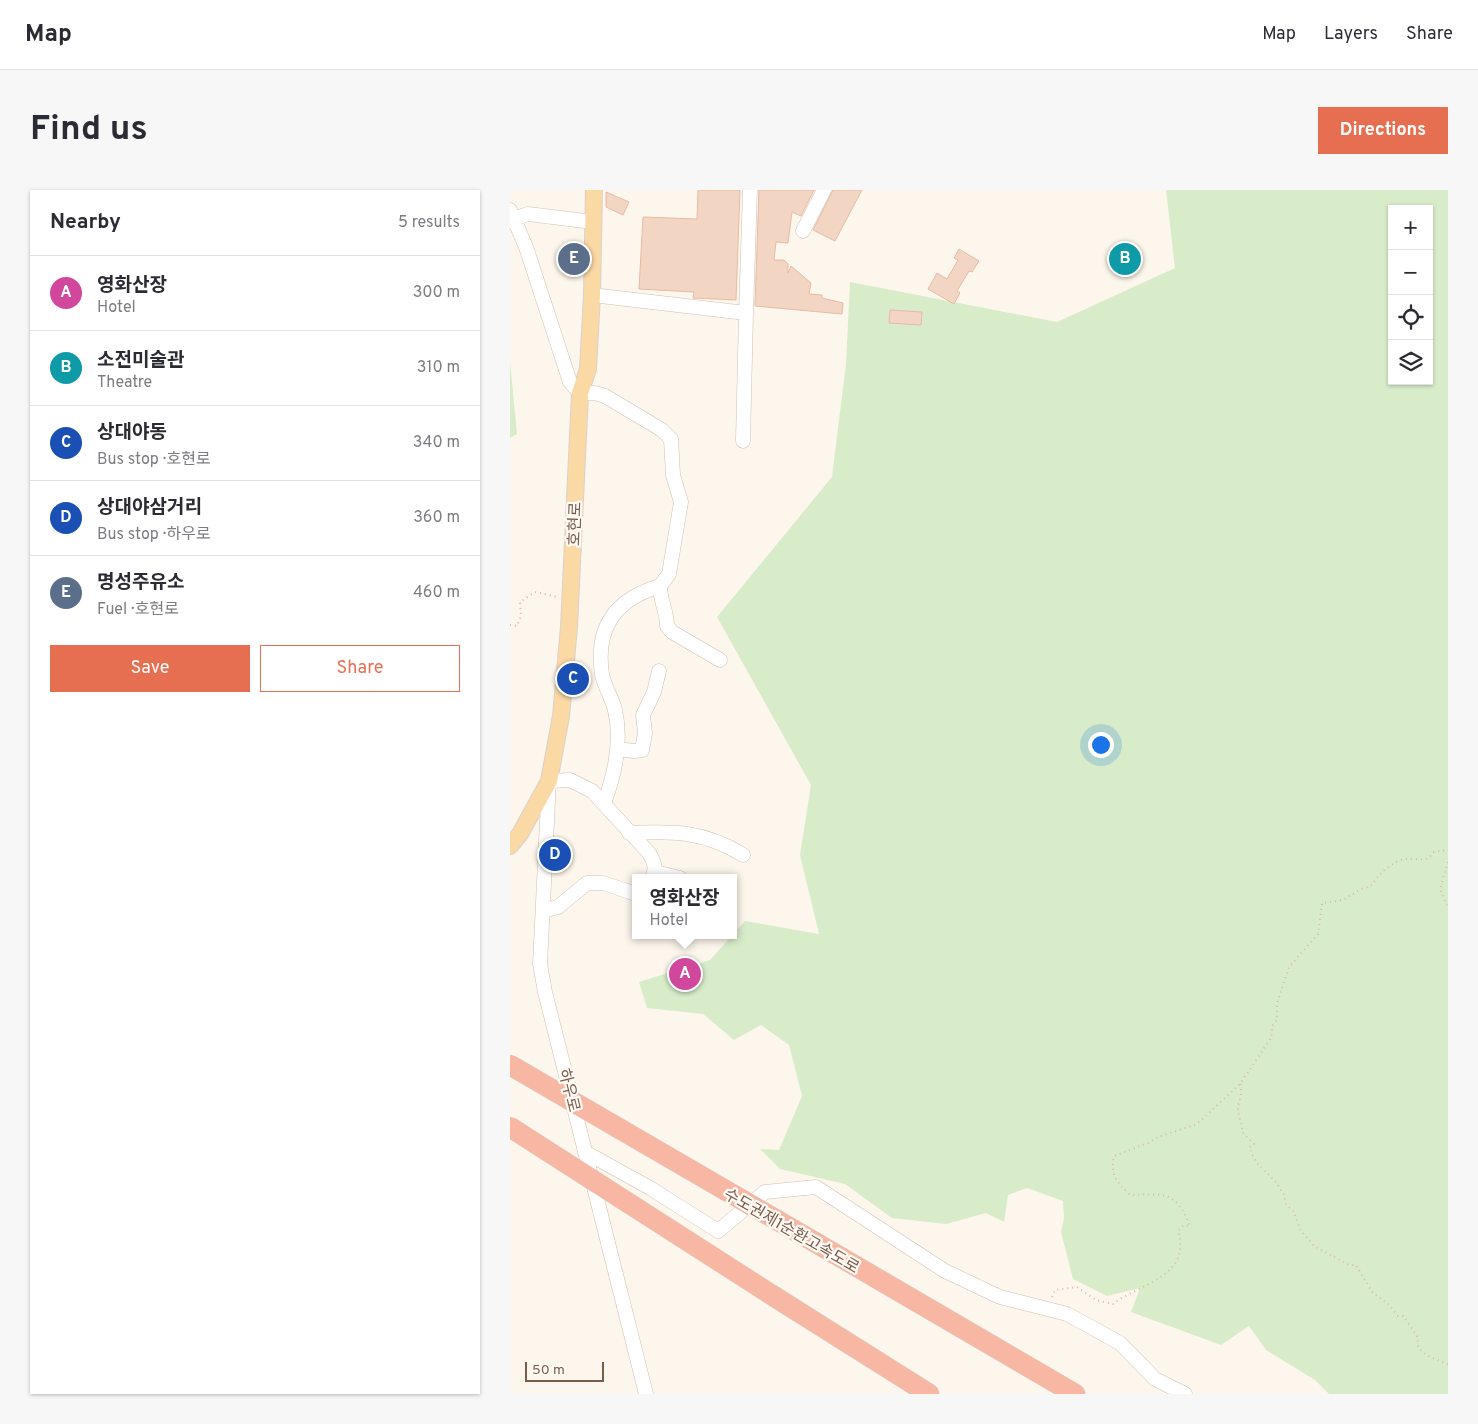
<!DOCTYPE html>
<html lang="en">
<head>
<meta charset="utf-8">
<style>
	:root { --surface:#fff; --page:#f7f7f7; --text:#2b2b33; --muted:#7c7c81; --line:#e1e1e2; --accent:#e76f51 }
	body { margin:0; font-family:Overpass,"Noto Sans KR",sans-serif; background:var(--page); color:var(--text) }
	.controls { position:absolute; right:15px; top:15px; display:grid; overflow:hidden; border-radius:0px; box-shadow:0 1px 4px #0004 }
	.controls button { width:45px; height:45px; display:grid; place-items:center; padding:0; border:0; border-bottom:1px solid var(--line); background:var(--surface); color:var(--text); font:25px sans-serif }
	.scale { position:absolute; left:15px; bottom:12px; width:79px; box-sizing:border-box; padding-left:5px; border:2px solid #7a5c4d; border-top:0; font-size:14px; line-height:18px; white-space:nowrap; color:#7a5c4d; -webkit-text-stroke:4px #fffaf3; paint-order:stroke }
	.you { position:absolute; left:590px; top:554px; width:18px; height:18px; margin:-12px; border:4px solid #fff; border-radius:50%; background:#1a73e8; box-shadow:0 0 0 8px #1a73e833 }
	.badge { display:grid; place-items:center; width:32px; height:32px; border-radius:50%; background:var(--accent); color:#fff; font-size:16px; font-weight:700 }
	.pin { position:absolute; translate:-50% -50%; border:2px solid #fff; box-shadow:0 1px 5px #0006 }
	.popup { position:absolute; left:122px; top:684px; width:105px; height:65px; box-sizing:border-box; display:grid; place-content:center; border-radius:0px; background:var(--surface); filter:drop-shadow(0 1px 4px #0005); font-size:16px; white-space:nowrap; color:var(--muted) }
	.popup b { font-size:19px; color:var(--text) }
	.popup::after { content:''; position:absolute; left:50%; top:100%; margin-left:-10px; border:10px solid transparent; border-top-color:var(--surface) }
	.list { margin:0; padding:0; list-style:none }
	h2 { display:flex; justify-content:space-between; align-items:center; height:65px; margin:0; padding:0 20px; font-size:21px }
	h2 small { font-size:16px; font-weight:400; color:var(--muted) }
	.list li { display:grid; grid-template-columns:32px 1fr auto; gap:15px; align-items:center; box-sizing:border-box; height:75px; padding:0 20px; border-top:1px solid var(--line) }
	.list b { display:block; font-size:19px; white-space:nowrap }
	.list p { margin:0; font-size:16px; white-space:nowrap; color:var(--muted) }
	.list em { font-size:16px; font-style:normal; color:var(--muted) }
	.actions { display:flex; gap:10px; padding:15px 20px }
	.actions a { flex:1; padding:11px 0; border:1px solid var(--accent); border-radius:0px; text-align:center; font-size:18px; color:var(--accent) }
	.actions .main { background:var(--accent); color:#fff }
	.icon { flex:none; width:28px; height:28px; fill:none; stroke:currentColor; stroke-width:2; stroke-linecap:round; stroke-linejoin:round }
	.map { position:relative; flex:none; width:938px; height:1204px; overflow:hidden; border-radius:0px }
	header { display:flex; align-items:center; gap:30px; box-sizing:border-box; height:70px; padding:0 25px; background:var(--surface); border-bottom:1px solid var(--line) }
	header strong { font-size:24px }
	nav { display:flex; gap:28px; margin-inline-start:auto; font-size:18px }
	.intro { display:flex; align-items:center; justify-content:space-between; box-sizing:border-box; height:120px; padding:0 30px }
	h1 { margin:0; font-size:35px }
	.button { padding:12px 22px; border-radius:0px; background:var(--accent); color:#fff; font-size:18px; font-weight:700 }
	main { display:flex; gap:30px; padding:0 30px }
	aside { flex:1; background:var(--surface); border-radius:0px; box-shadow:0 1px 4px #0004 }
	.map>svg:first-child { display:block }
</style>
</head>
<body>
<header>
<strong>Map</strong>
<nav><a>Map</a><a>Layers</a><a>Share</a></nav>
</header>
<div class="intro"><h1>Find us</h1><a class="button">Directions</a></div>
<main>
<aside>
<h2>Nearby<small>5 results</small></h2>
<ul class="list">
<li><span class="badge" style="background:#d1479c">A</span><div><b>영화산장</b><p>Hotel</p></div><em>300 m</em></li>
<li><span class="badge" style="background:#0f9aa8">B</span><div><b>소전미술관</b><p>Theatre</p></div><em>310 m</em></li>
<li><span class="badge" style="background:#1a4fb4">C</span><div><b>상대야동</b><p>Bus stop · 호현로</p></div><em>340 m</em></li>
<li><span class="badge" style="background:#1a4fb4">D</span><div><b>상대야삼거리</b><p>Bus stop · 하우로</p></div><em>360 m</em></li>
<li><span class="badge" style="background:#5c6f8a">E</span><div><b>명성주유소</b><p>Fuel · 호현로</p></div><em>460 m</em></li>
</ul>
<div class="actions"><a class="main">Save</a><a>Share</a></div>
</aside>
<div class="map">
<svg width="938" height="1204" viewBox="0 0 938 1204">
	<rect width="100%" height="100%" fill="#fdf6ec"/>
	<path fill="#d8ecc9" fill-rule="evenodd" d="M656,0H938V1204H819L805,1190L756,1160L739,1136L711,1155L621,1122L630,1098L597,1106L563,1089L551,1042L554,1028L553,1011L517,998L498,1005L494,1032L476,1023L436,1034L382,1028L335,994L270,979L250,959L269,960L292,906L279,855L251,835L224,850L193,824L137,818L129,792L200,770L235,731L309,744L290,665L301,595L207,427L322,287L336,174L340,92L547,132L665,78ZM882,19H919V191H882Z
		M0,172L7,244L0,248Z"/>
	<path fill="#f3d5c3" stroke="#e6bba3" d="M188,0H230L226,110L183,108L184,102L129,99L133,27L187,29Z
		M249,0H304L291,26L282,22L278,53L266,52L264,70H274L278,74V83L281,76L301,93L299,104L312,105V108L333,113L332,124L245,116Z
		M323,0H352L325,51L303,40Z
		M96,2L119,12L113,25L96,17Z
		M449,59L469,71L462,82L459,81L447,101L450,103L444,114L418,99L427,83L437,89L448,70L444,68Z
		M380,120L412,122L411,135L379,133Z"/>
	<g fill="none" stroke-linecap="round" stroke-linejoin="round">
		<g stroke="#d1beb0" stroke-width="15">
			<path id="minor" d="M0,20L16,57L60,192L70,203H85L95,206L152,240L161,249L163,285L171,312L159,384L150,396C106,409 85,437 92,484C94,496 102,508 105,520C112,551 105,584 94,613
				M0,30L18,24L83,32
				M293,41L314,0
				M82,105L236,123L240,0
				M233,251L236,123
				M150,396C150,411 157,421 157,436L162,442L210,470
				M107,559L124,561L132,560L135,543L133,525L144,502L149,481
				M119,643C163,641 195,641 233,665
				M145,682L170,688
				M33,721L48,717L77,693H93L126,704
				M75,962L140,998L208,1041L255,1002L306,997L435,1081L490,1107L557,1124L610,1153L645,1189L675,1204
				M136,1204L35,802L30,774L39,591L60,590L82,601L139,663C144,672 147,678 142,688"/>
		</g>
		<g stroke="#dad1cd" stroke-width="18">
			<path id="major" d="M0,656L10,644L39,591L51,526L59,437L70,203L78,179L82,105L84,0"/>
		</g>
		<g stroke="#dad1cd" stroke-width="21">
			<path id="highway" d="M308,1054L565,1204
				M265,1107L419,1204"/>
		</g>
		<path stroke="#d9b8a5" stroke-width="2" stroke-dasharray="1 4" stroke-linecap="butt" d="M0,435L7,436L11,426L10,412L25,402L48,407
			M938,672L930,699L938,718
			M730,894C733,904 729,909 728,918C728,927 733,933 732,942L744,954L739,958L747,973L766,992L774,1005L776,1014L784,1022L791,1041L804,1056L839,1075H846L862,1102L878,1114L888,1126H893C898,1132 903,1140 907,1146C909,1150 906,1154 909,1158C916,1167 928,1170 938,1174
			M542,1107L545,1100L567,1097L586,1110L603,1114C630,1093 682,1087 668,1041L674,1035L680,1036C666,1000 654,1004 620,1005C607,991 600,987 604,966L638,953L648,947L687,934L730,894L761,848L763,835L767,830V813L779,777L808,744L812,713L833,710L851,699L861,696C869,684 877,676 891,670C903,666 916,675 924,662L938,660"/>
		<use href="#minor" stroke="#fff" stroke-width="14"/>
		<use href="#major" stroke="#fbd9a5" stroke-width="16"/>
		<use href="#highway" stroke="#f7b7a3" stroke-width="20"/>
		<g stroke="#dad1cd" stroke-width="21" stroke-linecap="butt">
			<path id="highway-bridge" d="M0,875L308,1054
				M0,937L265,1107"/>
		</g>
		<use href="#highway-bridge" stroke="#f7b7a3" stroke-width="20"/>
	</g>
	<g text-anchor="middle" stroke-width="4.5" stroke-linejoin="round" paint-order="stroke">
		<g font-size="16" fill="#7a5c4d" stroke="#fffaf3">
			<text transform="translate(64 334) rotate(-88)" y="6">호현로</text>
			<text transform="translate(60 900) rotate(76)" y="6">하우로</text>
			<text transform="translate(282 1040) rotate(30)" y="6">수도권제1순환고속도로</text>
		</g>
	</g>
</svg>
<div class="controls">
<button>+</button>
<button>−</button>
<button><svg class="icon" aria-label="locate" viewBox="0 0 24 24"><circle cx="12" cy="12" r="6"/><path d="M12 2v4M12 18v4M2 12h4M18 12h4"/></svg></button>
<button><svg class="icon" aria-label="layers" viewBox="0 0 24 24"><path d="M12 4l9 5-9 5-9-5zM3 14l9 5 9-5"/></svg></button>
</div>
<div class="scale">50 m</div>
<div class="you"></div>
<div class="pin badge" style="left:175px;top:784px;background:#d1479c">A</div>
<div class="popup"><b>영화산장</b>Hotel</div>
<div class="pin badge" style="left:615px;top:69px;background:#0f9aa8">B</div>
<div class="pin badge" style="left:63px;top:489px;background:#1a4fb4">C</div>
<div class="pin badge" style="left:45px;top:665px;background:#1a4fb4">D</div>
<div class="pin badge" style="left:64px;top:69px;background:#5c6f8a">E</div>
</div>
</main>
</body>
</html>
